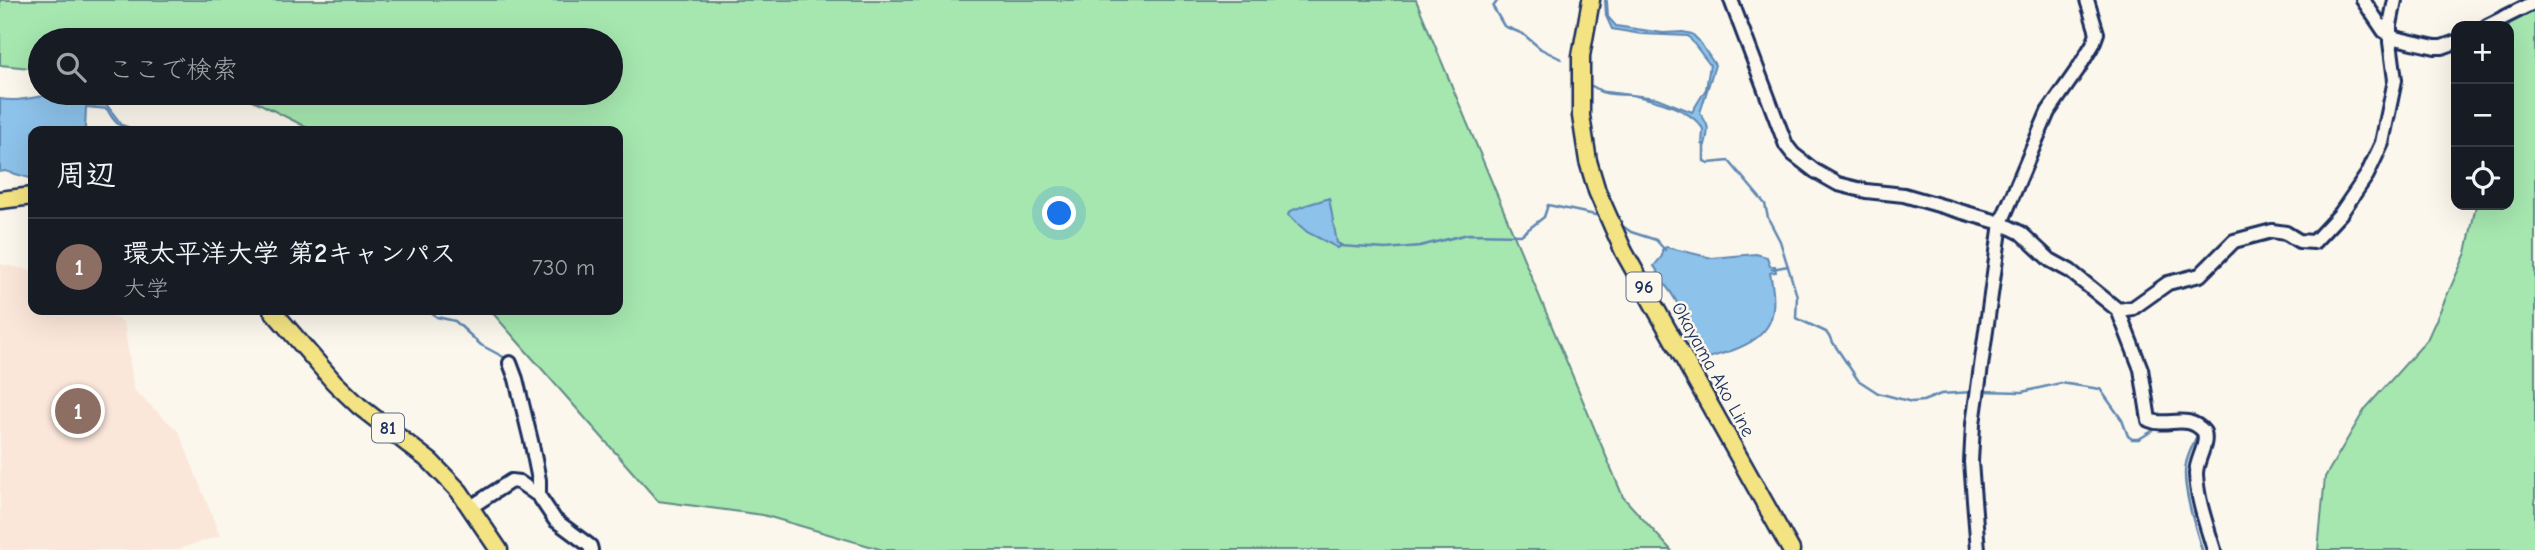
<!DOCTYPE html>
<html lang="ja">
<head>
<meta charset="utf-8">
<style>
	:root { --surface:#171b24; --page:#20242c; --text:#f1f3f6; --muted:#9ea1a6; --line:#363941; --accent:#c8321e }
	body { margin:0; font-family:"Comic Neue","Klee One",sans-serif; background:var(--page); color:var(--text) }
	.controls { position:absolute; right:21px; top:21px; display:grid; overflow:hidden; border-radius:14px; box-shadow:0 7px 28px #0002 }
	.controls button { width:63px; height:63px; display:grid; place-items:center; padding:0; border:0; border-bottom:2px solid var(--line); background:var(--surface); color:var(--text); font:35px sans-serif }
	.you { position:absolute; left:1060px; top:214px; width:24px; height:24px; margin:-18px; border:5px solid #fff; border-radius:50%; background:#1a73e8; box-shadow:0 0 0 10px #1a73e833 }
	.badge { display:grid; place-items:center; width:46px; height:46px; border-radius:50%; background:var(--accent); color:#fff; font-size:23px; font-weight:700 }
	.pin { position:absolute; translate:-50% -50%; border:4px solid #fff; box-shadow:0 2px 7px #0006 }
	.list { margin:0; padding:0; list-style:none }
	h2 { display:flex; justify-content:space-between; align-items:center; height:91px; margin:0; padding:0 28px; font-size:30px }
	h2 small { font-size:23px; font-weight:400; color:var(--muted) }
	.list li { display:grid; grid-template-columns:46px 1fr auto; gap:21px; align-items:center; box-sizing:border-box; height:98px; padding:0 28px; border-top:2px solid var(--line) }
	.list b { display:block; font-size:26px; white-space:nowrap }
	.list p { margin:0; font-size:23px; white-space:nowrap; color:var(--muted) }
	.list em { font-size:23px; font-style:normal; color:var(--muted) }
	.icon { flex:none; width:38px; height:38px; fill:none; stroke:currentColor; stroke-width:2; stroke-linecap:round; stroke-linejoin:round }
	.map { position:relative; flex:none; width:2535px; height:550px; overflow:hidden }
	.search { position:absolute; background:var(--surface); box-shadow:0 7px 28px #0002; left:28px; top:28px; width:595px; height:77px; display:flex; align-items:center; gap:18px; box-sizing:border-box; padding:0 24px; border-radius:38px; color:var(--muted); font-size:26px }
	.panel { position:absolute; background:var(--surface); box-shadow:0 7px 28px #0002; left:28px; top:126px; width:595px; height:189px; border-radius:14px }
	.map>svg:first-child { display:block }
</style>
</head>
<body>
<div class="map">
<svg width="2535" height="550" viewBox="0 0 2535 550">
	<rect width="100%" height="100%" fill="#fbf7ec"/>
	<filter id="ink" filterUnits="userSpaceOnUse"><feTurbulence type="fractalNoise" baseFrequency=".0143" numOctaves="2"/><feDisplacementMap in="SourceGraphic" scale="14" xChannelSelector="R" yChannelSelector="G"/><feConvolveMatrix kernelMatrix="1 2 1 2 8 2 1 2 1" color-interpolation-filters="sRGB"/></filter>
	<g filter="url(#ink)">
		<path fill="#fbe7da" d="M0,264L33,271V310H104L124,323L134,390L179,432L220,536L175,550H0Z"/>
		<path fill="#a6e7b0" stroke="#608b87" stroke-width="2" d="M0,0H1416L1623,497L1671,550H883L763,515L658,501L490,310H618V131H314L239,93H611V40H40V69L0,65Z
			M2535,10V550H2318L2325,477L2365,409L2427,340L2466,253L2476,205H2509V26H2501Z"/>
		<path fill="#8dc2ea" stroke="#5f87b2" stroke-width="2" d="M1605,0L1607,1L1608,17L1616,26L1663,33L1683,32L1692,34L1699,41L1715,65L1700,113C1710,127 1709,129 1705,145L1702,144L1703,129C1690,108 1655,100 1631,95C1620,94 1607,96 1598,91L1657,98L1692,112L1706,89L1710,65L1688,36L1641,34L1612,29L1606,16Z
			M60,94L84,99L103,100L122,125L139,131C122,131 114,123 107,109L86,107L85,131H33V179L5,171L0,172V99C21,103 39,95 60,94Z
			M1329,198L1337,243L1342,245L1338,248L1307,232L1288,215L1289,212C1302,205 1315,203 1329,198Z
			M1666,247L1712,258L1756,254L1767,257L1770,266H1775L1776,272L1770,273C1779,315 1773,336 1731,351C1720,354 1709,359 1699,360L1698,350L1689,343C1686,321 1680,303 1666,286C1661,280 1659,272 1654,266L1662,256V250Z"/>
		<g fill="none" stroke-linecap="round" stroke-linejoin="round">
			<path stroke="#5f87b2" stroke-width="2.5" d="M1498,0L1493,7L1504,26L1523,34L1541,49L1561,59
				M1592,86L1601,91
				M1704,144V161L1709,163L1729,161L1765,204L1768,218L1780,241L1797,296L1796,318L1826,332L1858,380L1878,393L1912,402L1923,401L1941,394L1972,392
				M1617,222L1631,232L1656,240L1665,250
				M1340,246L1386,249L1420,246L1468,234L1521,235L1544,217L1548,205L1600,216
				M1772,269L1788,266
				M427,310L437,317L455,321L481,345L509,360
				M1982,391L2022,392L2061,383L2100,389L2122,420L2128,436L2132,439H2139L2159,427
				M2198,433C2194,443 2188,454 2186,464C2181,484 2196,530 2202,550
				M545,486L548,498L564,519"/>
			<g stroke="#1b2f5e" stroke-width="18">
				<path id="minor" d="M1731,0L1786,145L1793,154L1815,171L1838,184L1866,191L1904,195L2001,223L2021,233L2050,260L2070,271L2118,310L2141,369L2149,420C2167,428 2188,412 2204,432C2208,446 2196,459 2196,474C2197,500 2207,526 2214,550
					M2363,0L2384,31L2395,38L2435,47H2442L2456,42
					M2487,26L2535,2
					M2118,310L2133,308L2168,283L2200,275L2234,241L2272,231L2286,233L2299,241L2314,242L2341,213L2367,175L2382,143L2395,80L2390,42V25L2395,0
					M510,363L516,379L532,445L539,480V496L555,520L590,546L591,550
					M471,507L511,481L519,482L539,496
					M1978,550L1971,462L1973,424L2001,223L2048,112L2078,69L2093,44L2097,33L2087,0"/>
			</g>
			<g stroke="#1b2f5e" stroke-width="21">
				<path id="major" d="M1591,0L1581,56V116L1588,161L1597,191L1624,252L1791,550
					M0,200L33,196
					M272,310L334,382L359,406L431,462L459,491L499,550"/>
			</g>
			<use href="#minor" stroke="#fbf7ec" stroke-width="12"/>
			<use href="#major" stroke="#f4e382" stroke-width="16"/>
		</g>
	</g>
	<g text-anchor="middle" stroke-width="5" stroke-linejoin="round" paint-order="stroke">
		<g fill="#fbf7ec" stroke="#5e6b89" stroke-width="2">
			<rect x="1626.5" y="272.5" width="35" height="29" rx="5"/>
			<rect x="372" y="413.5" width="32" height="29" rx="5"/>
		</g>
		<g font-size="18" font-weight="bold" fill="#1b2f5e">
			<text x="1644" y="293">96</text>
			<text x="388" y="434">81</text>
		</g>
		<g font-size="19" fill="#1b2f5e" stroke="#fbf7ec">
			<text transform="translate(1714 369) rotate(61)" y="7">Okayama Ako Line</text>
		</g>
	</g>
</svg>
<div class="controls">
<button>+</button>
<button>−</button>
<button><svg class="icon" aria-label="locate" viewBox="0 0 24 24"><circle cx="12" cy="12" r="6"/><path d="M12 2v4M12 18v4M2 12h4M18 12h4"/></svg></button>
</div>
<div class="you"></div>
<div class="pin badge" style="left:78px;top:411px;background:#8d6e63">1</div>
<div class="search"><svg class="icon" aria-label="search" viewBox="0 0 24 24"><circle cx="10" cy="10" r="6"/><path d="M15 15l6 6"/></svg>ここで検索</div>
<section class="panel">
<h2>周辺<small></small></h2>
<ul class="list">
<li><span class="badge" style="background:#8d6e63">1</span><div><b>環太平洋大学 第2キャンパス</b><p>大学</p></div><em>730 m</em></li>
</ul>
</section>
</div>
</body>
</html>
